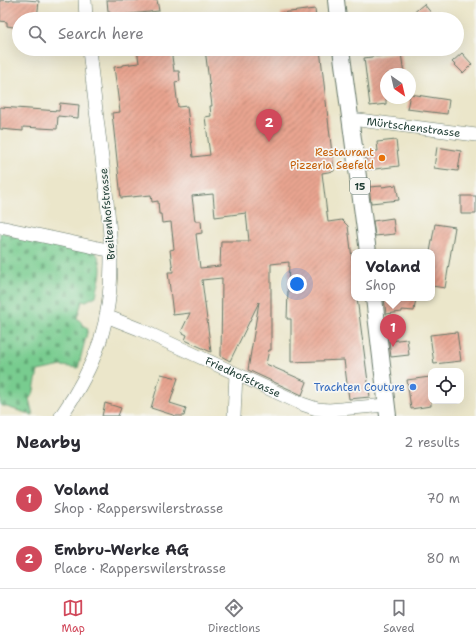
<!DOCTYPE html>
<html lang="en">
<head>
<meta charset="utf-8">
<style>
	:root { --surface:#fff; --page:#f2f2f3; --text:#2b2b33; --muted:#7c7c81; --line:#e1e1e2; --accent:#d1495b }
	body { margin:0; font-family:"Shantell Sans",sans-serif; background:var(--page); color:var(--text) }
	.controls { position:absolute; right:12px; bottom:12px; display:grid; overflow:hidden; border-radius:8px; box-shadow:0 4px 16px #0002 }
	.controls button { width:36px; height:36px; display:grid; place-items:center; padding:0; border:0; border-bottom:1px solid var(--line); background:var(--surface); color:var(--text); font:20px sans-serif }
	.compass { position:absolute; left:380px; top:68px; width:36px; height:36px; border-radius:50%; background:var(--surface); box-shadow:0 4px 16px #0002; rotate:146deg }
	.you { position:absolute; left:297px; top:284px; width:14px; height:14px; margin:-10px; border:3px solid #fff; border-radius:50%; background:#1a73e8; box-shadow:0 0 0 6px #1a73e833 }
	.badge { display:grid; place-items:center; width:26px; height:26px; border-radius:50%; background:var(--accent); color:#fff; font-size:13px; font-weight:700 }
	.pin { position:absolute; translate:-50% -33px; filter:drop-shadow(0 1px 2px #0008) }
	.pin::after { content:''; position:absolute; top:21px; width:14px; height:12px; background:inherit; clip-path:polygon(0 0,100% 0,50% 100%) }
	.popup { position:absolute; left:351px; top:249px; width:84px; height:52px; box-sizing:border-box; display:grid; place-content:center; border-radius:8px; background:var(--surface); filter:drop-shadow(0 1px 3px #0005); font-size:13px; white-space:nowrap; color:var(--muted) }
	.popup b { font-size:15px; color:var(--text) }
	.popup::after { content:''; position:absolute; left:50%; top:100%; margin-left:-8px; border:8px solid transparent; border-top-color:var(--surface) }
	.list { margin:0; padding:0; list-style:none }
	h2 { display:flex; justify-content:space-between; align-items:center; height:52px; margin:0; padding:0 16px; font-size:17px }
	h2 small { font-size:13px; font-weight:400; color:var(--muted) }
	.list li { display:grid; grid-template-columns:26px 1fr auto; gap:12px; align-items:center; box-sizing:border-box; height:60px; padding:0 16px; border-top:1px solid var(--line) }
	.list b { display:block; font-size:15px; white-space:nowrap }
	.list p { margin:0; font-size:13px; white-space:nowrap; color:var(--muted) }
	.list em { font-size:13px; font-style:normal; color:var(--muted) }
	.icon { flex:none; width:22px; height:22px; fill:none; stroke:currentColor; stroke-width:2; stroke-linecap:round; stroke-linejoin:round }
	.map { position:relative; flex:none; width:476px; height:416px; overflow:hidden }
	.search { position:absolute; background:var(--surface); box-shadow:0 4px 16px #0002; left:12px; right:12px; top:12px; height:44px; display:flex; align-items:center; gap:10px; box-sizing:border-box; padding:0 14px; border-radius:22px; color:var(--muted); font-size:15px }
	.sheet { height:172px; background:var(--surface) }
	nav { display:flex; justify-content:space-around; align-items:center; box-sizing:border-box; height:56px; border-top:1px solid var(--line); background:var(--surface); font-size:11px; color:var(--muted) }
	nav a { display:grid; justify-items:center; gap:2px }
	nav .on { color:var(--accent) }
	.map>svg:first-child { display:block }
</style>
</head>
<body>
<div class="map">
<svg width="476" height="416" viewBox="0 0 476 416">
	<defs>
		<pattern id="cemetery-stones" width="16" height="16" patternUnits="userSpaceOnUse"><rect width="16" height="16" fill="#78cc8f"/><path d="M2 7V4a2 2 0 0 1 4 0v3zM10 15v-3a2 2 0 0 1 4 0v3z" fill="#62a776"/></pattern>
		<pattern id="building-hatch" width="6" height="6" patternUnits="userSpaceOnUse"><rect width="6" height="6" fill="#e9a490"/><path d="M-1 1l2-2M0 6l6-6M5 7l2-2" fill="none" stroke="#bc8776"/></pattern>
	</defs>
	<rect width="100%" height="100%" fill="#f6f6f2"/>
	<filter id="ink" filterUnits="userSpaceOnUse"><feTurbulence type="fractalNoise" baseFrequency=".025" numOctaves="2"/><feDisplacementMap in="SourceGraphic" scale="8" xChannelSelector="R" yChannelSelector="G"/><feConvolveMatrix kernelMatrix="1 2 1 2 8 2 1 2 1" color-interpolation-filters="sRGB"/></filter>
	<filter id="wash" filterUnits="userSpaceOnUse"><feTurbulence type="fractalNoise" baseFrequency=".012" numOctaves="4" result="noise"/><feDisplacementMap in="SourceGraphic" scale="16" xChannelSelector="R" yChannelSelector="G"/><feGaussianBlur stdDeviation="0.9" result="paint"/><feColorMatrix in="noise" values="0 0 0 0 0 0 0 0 0 0 0 0 0 0 0 0 0 1.4 0 .05"/><feComposite in="paint" operator="in"/></filter>
	<g filter="url(#wash)">
		<rect width="100%" height="100%" fill="#ebe6ca"/>
		<path fill="url(#cemetery-stones)" stroke="#4c8462" d="M0,232L95,252C106,264 99,281 96,296L86,301H82L77,318L88,329L78,368L62,366L38,371L33,395L29,399L33,415L0,405Z"/>
		<g id="blocks">
			<path fill="url(#building-hatch)" fill-rule="evenodd" d="M0,0L10,1V0H26L39,1L37,19H19V28L7,26V22L0,21Z
				M107,0H157L159,11L111,16L110,11H108Z
				M424,4L436,19H416L412,14Z
				M315,9L316,19H281V13Z
				M137,49H171L174,71H179L180,81L175,82L178,107L187,106L193,157L210,155L205,117L211,116L210,106H212L205,49H320L334,171L322,173L328,222L342,220L348,226L354,274V298H357L370,397L349,399L344,360L291,362V319H287L289,262L271,264V350H269L266,364L307,382L302,395L248,370L259,302L230,361L221,356L222,278L202,280L211,352L185,340L187,335L181,332L190,313L173,315L168,272H173L170,250L174,249L171,222L162,223L161,214H159L158,201L152,202L151,195L121,198L112,113L120,112L114,67L122,66V65L139,63ZM213,194L215,217L246,213L249,241H221L220,266L200,268L196,234L202,233L201,221H195L192,196Z
				M401,53L404,74H386V104L370,106L364,58Z
				M462,53L472,64L463,73L452,62Z
				M410,94L449,100L447,114L407,109Z
				M60,103L79,105L78,118L58,116L57,129L23,127V131L0,129V107L59,111Z
				M396,140L399,166L367,170L365,152L378,151L377,142Z
				M437,147L461,151L458,171L434,168Z
				M396,185L399,200L371,203L369,187L382,186V187Z
				M461,196H476V214H461Z
				M393,218L395,234L375,236L373,221Z
				M435,224L455,227L445,288L432,286V252H430Z
				M384,298H416L414,311L402,310V312L386,314Z
				M457,332L461,361L434,364L430,335Z
				M407,339L409,355L391,357L389,341Z
				M161,374L178,378L170,403L186,408L184,416H176L151,408Z
				M430,377L431,406L411,409L407,380Z
				M105,403L121,408L118,416H102Z"/>
		</g>
	</g>
	<g filter="url(#ink)">
		<use href="#blocks" fill-opacity="0" stroke="#667868" stroke-width="1"/>
		<g fill="none" stroke-linecap="round" stroke-linejoin="round">
			<g stroke="#667868" stroke-width="14">
				<g id="minor">
					<path d="M85,0L86,19"/>
					<path id="s1" d="M350,120H359L476,135"/>
					<path d="M0,227L103,249H111"/>
					<path id="s2" d="M106,316L139,329L302,404L317,409L329,410L386,405"/>
					<path d="M61,416C77,393 91,368 100,341C118,284 110,225 103,166C98,127 93,88 89,49"/>
					<path d="M234,416L236,374"/>
				</g>
			</g>
			<g stroke="#667868" stroke-width="18">
				<path id="major" d="M336,0L338,19
					M341,49L368,252
					M374,298L388,416"/>
			</g>
			<use href="#minor" stroke="#fff" stroke-width="13"/>
			<use href="#major" stroke="#fff" stroke-width="16"/>
		</g>
	</g>
	<circle fill="#e8710a" stroke="#f6f6f2" stroke-width="1.5" cx="382" cy="158" r="4"/>
	<circle fill="#3f7fe0" stroke="#f6f6f2" stroke-width="1.5" cx="413" cy="387" r="4"/>
	<g text-anchor="middle" stroke-width="3.5" stroke-linejoin="round" paint-order="stroke">
		<rect fill="#f6f6f2" stroke="#60746d" stroke-width="1" x="350" y="178" width="20" height="16" rx="3"/>
		<g font-size="10" font-weight="bold" fill="#1f3d34">
			<text x="360" y="190">15</text>
		</g>
		<g font-size="11" fill="#1f3d34" stroke="#f6f6f2">
			<text dy="4" stroke="none"><textPath href="#s1" startOffset="64">Mürtschenstrasse</textPath></text>
			<text transform="translate(107 214) rotate(-95)" y="4">Breitenhofstrasse</text>
			<text dy="4" stroke="none"><textPath href="#s2" startOffset="150">Friedhofstrasse</textPath></text>
		</g>
		<g font-size="11" fill="#c56008" stroke="#f6f6f2" text-anchor="end">
			<text x="374" y="156">Restaurant<tspan x="374" dy="13">Pizzeria Seefeld</tspan></text>
		</g>
		<g font-size="11" fill="#366cbe" stroke="#f6f6f2" text-anchor="end">
			<text x="405" y="391">Trachten Couture</text>
		</g>
	</g>
</svg>
<div class="controls">
<button><svg class="icon" aria-label="locate" viewBox="0 0 24 24"><circle cx="12" cy="12" r="6"/><path d="M12 2v4M12 18v4M2 12h4M18 12h4"/></svg></button>
</div>
<svg class="compass" viewBox="-18 -18 36 36"><path d="M0-13l5 13h-10z" fill="#e53935"/><path d="M0 13l5-13h-10z" fill="#7c7c81"/></svg>
<div class="you"></div>
<div class="pin badge" style="left:393px;top:347px">1</div>
<div class="popup"><b>Voland</b>Shop</div>
<div class="pin badge" style="left:269px;top:142px">2</div>
<div class="search"><svg class="icon" aria-label="search" viewBox="0 0 24 24"><circle cx="10" cy="10" r="6"/><path d="M15 15l6 6"/></svg>Search here</div>
</div>
<section class="sheet">
<h2>Nearby<small>2 results</small></h2>
<ul class="list">
<li><span class="badge">1</span><div><b>Voland</b><p>Shop · Rapperswilerstrasse</p></div><em>70 m</em></li>
<li><span class="badge">2</span><div><b>Embru-Werke AG</b><p>Place · Rapperswilerstrasse</p></div><em>80 m</em></li>
</ul>
</section>
<nav>
<a class="on"><svg class="icon" aria-label="map" viewBox="0 0 24 24"><path d="M3 6l6-2 6 2 6-2v14l-6 2-6-2-6 2zM9 4v14M15 6v14"/></svg>Map</a>
<a><svg class="icon" aria-label="directions" viewBox="0 0 24 24"><path d="M12 3l9 9-9 9-9-9zM9 14v-3h6M13 9l2 2-2 2"/></svg>Directions</a>
<a><svg class="icon" aria-label="saved" viewBox="0 0 24 24"><path d="M7 4h10v16l-5-4-5 4z"/></svg>Saved</a>
</nav>
</body>
</html>
